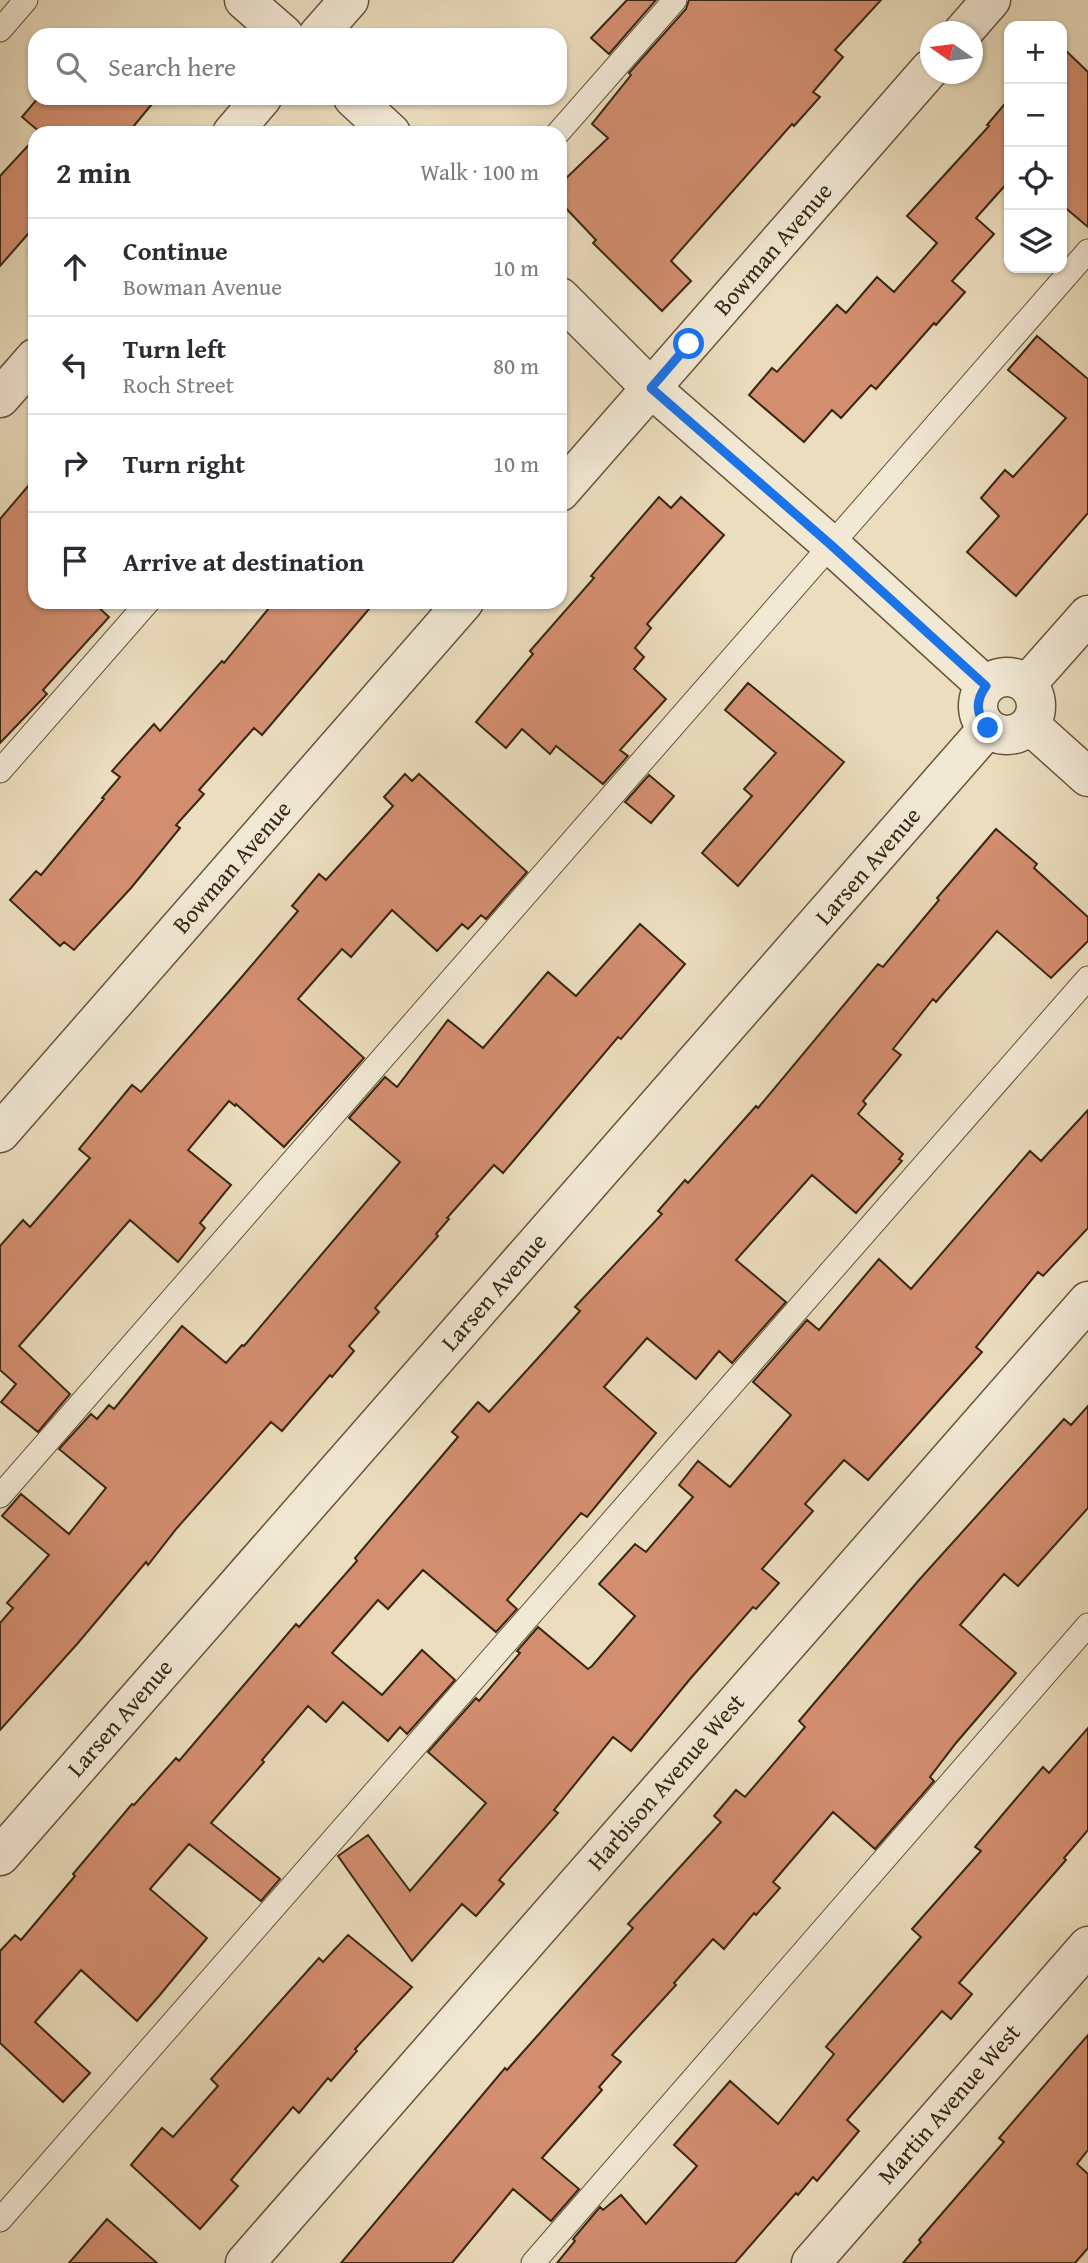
<!DOCTYPE html>
<html lang="en">
<head>
<meta charset="utf-8">
<style>
	:root { --surface:#fff; --page:#f2f2f3; --text:#2b2b33; --muted:#7c7c81; --line:#e1e1e2 }
	body { margin:0; font-family:"Gentium Book Plus",serif; background:var(--page); color:var(--text) }
	.controls { position:absolute; right:21px; top:21px; display:grid; overflow:hidden; border-radius:14px; box-shadow:0 2px 5px #0004 }
	.controls button { width:63px; height:63px; display:grid; place-items:center; padding:0; border:0; border-bottom:2px solid var(--line); background:var(--surface); color:var(--text); font:35px sans-serif }
	.compass { position:absolute; left:920px; top:21px; width:63px; height:63px; border-radius:50%; background:var(--surface); box-shadow:0 2px 5px #0004; rotate:284deg }
	.stop { position:absolute; width:21px; height:21px; margin:-16px; border:5px solid #1a73e8; border-radius:50%; background:#fff }
	.stop.end { background:#1a73e8; border-color:#fff; box-shadow:0 2px 7px #0008 }
	.list { margin:0; padding:0; list-style:none }
	h2 { display:flex; justify-content:space-between; align-items:center; height:91px; margin:0; padding:0 28px; font-size:30px }
	h2 small { font-size:23px; font-weight:400; color:var(--muted) }
	.list li { display:grid; grid-template-columns:46px 1fr auto; gap:21px; align-items:center; box-sizing:border-box; height:98px; padding:0 28px; border-top:2px solid var(--line) }
	.list b { display:block; font-size:26px; white-space:nowrap }
	.list p { margin:0; font-size:23px; white-space:nowrap; color:var(--muted) }
	.list em { font-size:23px; font-style:normal; color:var(--muted) }
	.icon { flex:none; width:38px; height:38px; fill:none; stroke:currentColor; stroke-width:2; stroke-linecap:round; stroke-linejoin:round }
	.map { position:relative; flex:none; width:1088px; height:2263px; overflow:hidden }
	.search { position:absolute; background:var(--surface); box-shadow:0 2px 5px #0004; left:28px; top:28px; width:539px; height:77px; display:flex; align-items:center; gap:18px; box-sizing:border-box; padding:0 24px; border-radius:21px; color:var(--muted); font-size:26px }
	.panel { position:absolute; background:var(--surface); box-shadow:0 2px 5px #0004; left:28px; top:126px; width:539px; height:483px; border-radius:21px }
	.map>svg:first-child { display:block }
</style>
</head>
<body>
<div class="map">
<svg width="1088" height="2263" viewBox="0 0 1088 2263">
	<rect width="100%" height="100%" fill="#ebddbe"/>
	<filter id="stains"><feTurbulence type="fractalNoise" baseFrequency=".00286" numOctaves="4"/><feColorMatrix values="0 0 0 0 .2 0 0 0 0 .09 0 0 0 0 .02 0 0 0 .5 -.17"/></filter>
	<radialGradient id="worn" r=".72"><stop offset=".6" stop-color="#630" stop-opacity="0"/><stop offset="1" stop-color="#630" stop-opacity=".3"/></radialGradient>
	<path fill="#d38e70" stroke="#382811" stroke-width="2" d="M627,0H656L609,54L591,38Z
		M689,0H881L835,50L843,57L813,92L820,97L794,126L792,124L671,261L691,281L662,311L593,243L596,240L560,202V184L608,138L592,124L631,75L629,73L686,9Z
		M1062,47L1088,72V227L1062,205Z
		M38,98H157L128,133H41L22,117Z
		M1009,99V181L976,218L994,234L952,281L965,292L936,325L934,323L876,389L871,385L841,418L832,410L804,442L749,395L772,368L777,372L837,305L846,313L877,277L894,292L937,243L907,216L989,126L987,125Z
		M35,138V226L0,266V176Z
		M1037,336L1088,379V513L1016,596L967,552L999,516L981,498L1005,470L1013,477L1066,418L1008,370Z
		M35,478V602H93L109,617L43,690L47,694L0,743V519Z
		M659,497L671,508L681,497L724,535L647,624L651,628L635,648L644,657L634,669L666,699L620,750L628,756L603,784L556,746L550,754L522,729L506,748L476,722L533,654L530,651L594,578L591,576Z
		M274,602H375L262,735L254,728L199,790L204,794L176,825L180,828L131,888L74,950L64,942L60,946L10,900L36,871L41,875L104,799L102,798L120,777L112,771L154,724L160,731L222,661L224,663Z
		M748,683L844,762L738,886L702,853L752,796L744,789L776,753L725,710Z
		M405,774L412,781L419,774L527,872L486,919L481,915L468,929L462,924L437,951L392,910L351,957L342,949L298,999L364,1058L284,1147L236,1104L235,1106L229,1101L188,1150L231,1185L200,1223L205,1228L178,1262L130,1220L19,1346L70,1394L38,1432L1,1402L16,1384L0,1370V1246L23,1220L30,1227L90,1158L79,1149L132,1085L141,1092L234,986L298,911L292,906L319,874L326,880L393,806L384,797Z
		M649,775L674,796L651,823L625,802Z
		M996,829L1037,864L1034,868L1088,917V941L1051,978L997,931L936,1002L933,999L893,1049L901,1055L863,1101L866,1104L858,1114L903,1154L899,1159L902,1161L856,1213L812,1175L736,1260L786,1302L732,1363L719,1351L696,1379L647,1338L604,1387L656,1433L587,1517L581,1513L507,1600L517,1609L496,1632L423,1570L388,1609L378,1600L332,1653L382,1695L422,1650L455,1680L407,1734L400,1727L388,1741L343,1702L326,1722L308,1706L262,1760L264,1762L211,1823L280,1879L261,1901L189,1844L150,1889L207,1938L159,1996L137,2021L81,1970L35,2022L90,2073L63,2102L0,2043V1951L15,1935L21,1940L75,1876L73,1874L132,1804L134,1805L176,1758L179,1761L296,1624L299,1627L357,1561L355,1558L458,1437L452,1432L478,1402L489,1412L538,1358L580,1311L575,1307L662,1214L658,1211L685,1180L688,1183L756,1106L758,1108L878,964L883,967L939,900L937,898Z
		M640,924L685,964L621,1039L618,1037L503,1173L494,1165L447,1218L449,1219L436,1234L438,1236L375,1308L379,1312L349,1346L354,1351L332,1377L330,1375L282,1431L271,1422L177,1528L148,1565L146,1562L78,1643L0,1730V1623L13,1608L7,1603L49,1555L2,1516L21,1494L69,1534L106,1488L59,1449L91,1414L97,1419L109,1405L114,1409L182,1326L226,1363L242,1345L244,1346L400,1162L349,1118L385,1077L397,1087L448,1020L483,1048L548,972L576,996Z
		M1088,1110V1228L1043,1276L1038,1272L976,1347L982,1352L868,1480L844,1460L805,1504L813,1511L762,1569L779,1583L756,1609L753,1607L690,1679L631,1751L613,1737L554,1810L558,1813L499,1880L504,1884L476,1916L462,1904L412,1961L338,1856L368,1835L410,1891L486,1803L428,1752L476,1698L479,1701L520,1653L517,1651L538,1627L588,1669L592,1666L635,1616L599,1584L635,1544L646,1552L693,1497L679,1485L698,1461L730,1487L791,1415L753,1382L807,1320L819,1330L879,1259L911,1289L1030,1151L1041,1161Z
		M1088,1406V1508L1018,1586L1004,1574L960,1625L1016,1673L956,1743L930,1777L934,1781L875,1849L833,1812L773,1882L780,1888L756,1915L754,1913L724,1949L713,1939L674,1983L676,1985L612,2055L621,2062L599,2087L602,2090L542,2158L579,2189L551,2221L513,2189L452,2263H341L505,2068L507,2070L633,1928L628,1924L721,1822L714,1816L736,1790L745,1797L805,1727L799,1721L919,1580L1064,1419L1071,1425Z
		M1088,1728V1830L1064,1858L1066,1860L959,1983L972,1994L951,2019L942,2011L847,2120L859,2131L817,2181L813,2177L798,2195L796,2193L735,2263H557L575,2241L573,2239L600,2207L603,2210L621,2195L646,2224L697,2166L674,2145L730,2081L778,2124L834,2054L826,2047L830,2042L921,1937L912,1929L981,1851L975,1847L1043,1767L1049,1773Z
		M348,1935L412,1987L355,2049L357,2051L331,2081L328,2078L299,2113L293,2107L231,2180L238,2186L200,2229L131,2165L162,2128L173,2137L218,2086L211,2079L319,1958L323,1962Z
		M1088,2035V2150L1077,2164L1088,2174V2248L1075,2263H903L921,2242L919,2240L1004,2142L999,2138Z
		M107,2219L157,2263H69Z"/>
	<g fill="none" stroke-linecap="round" stroke-linejoin="round">
		<g stroke="#65553c" stroke-width="25">
			<path id="lane" d="M0,30L26,0
				M558,133L675,0
				M0,771L148,602
				M0,1496L1088,251
				M0,2220L1088,978
				M533,2263L1088,1625"/>
		</g>
		<g stroke="#65553c" stroke-width="41">
			<path id="street" d="M244,0L284,35
				M963,32L991,0
				M318,35L349,0
				M353,98L391,133
				M232,133L262,98
				M560,297L651,388L831,545L986,686
				M0,398L35,358
				M560,492L930,69
				M978 706a29 29 0 1 1 58 0a29 29 0 1 1-58 0Z
				M1027,684L1088,615
				M1030,725L1088,777
				M0,1133L464,602
				M0,1856L988,728
				M245,2263L1088,1301
				M811,2263L1088,1946"/>
		</g>
		<use href="#lane" stroke="#f2e9d5" stroke-width="23"/>
		<use href="#street" stroke="#f2e9d5" stroke-width="38"/>
	</g>
	<g fill="none" stroke-linecap="round" stroke-linejoin="round">
		<path stroke="#1a73e8" stroke-width="9" d="M689,344L651,388L831,545L986,686C975,701 976,715 988,728"/>
	</g>
	<g text-anchor="middle" stroke-width="5" stroke-linejoin="round" paint-order="stroke">
		<g font-size="24" fill="#382811" stroke="#f2e9d5">
			<text transform="translate(773 249) rotate(-49)" y="8">Bowman Avenue</text>
			<text transform="translate(868 866) rotate(-49)" y="8">Larsen Avenue</text>
			<text transform="translate(232 867) rotate(-49)" y="8">Bowman Avenue</text>
			<text transform="translate(494 1292) rotate(-49)" y="8">Larsen Avenue</text>
			<text transform="translate(120 1718) rotate(-49)" y="8">Larsen Avenue</text>
			<text transform="translate(666 1782) rotate(-49)" y="8">Harbison Avenue West</text>
			<text transform="translate(949 2104) rotate(-49)" y="8">Martin Avenue West</text>
		</g>
	</g>
	<rect width="100%" height="100%" filter="url(#stains)"/>
	<rect width="100%" height="100%" fill="url(#worn)"/>
</svg>
<div class="controls">
<button>+</button>
<button>−</button>
<button><svg class="icon" aria-label="locate" viewBox="0 0 24 24"><circle cx="12" cy="12" r="6"/><path d="M12 2v4M12 18v4M2 12h4M18 12h4"/></svg></button>
<button><svg class="icon" aria-label="layers" viewBox="0 0 24 24"><path d="M12 4l9 5-9 5-9-5zM3 14l9 5 9-5"/></svg></button>
</div>
<svg class="compass" viewBox="-18 -18 36 36"><path d="M0-13l5 13h-10z" fill="#e53935"/><path d="M0 13l5-13h-10z" fill="#7c7c81"/></svg>
<div class="stop" style="left:689px;top:344px"></div>
<div class="stop end" style="left:988px;top:728px"></div>
<div class="search"><svg class="icon" aria-label="search" viewBox="0 0 24 24"><circle cx="10" cy="10" r="6"/><path d="M15 15l6 6"/></svg>Search here</div>
<section class="panel">
<h2>2 min<small>Walk · 100 m</small></h2>
<ul class="list">
<li><svg class="icon" aria-label="ahead" viewBox="0 0 24 24"><path d="M12 20V5M6 11l6-6 6 6"/></svg><div><b>Continue</b><p>Bowman Avenue</p></div><em>10 m</em></li>
<li><svg class="icon" aria-label="left" viewBox="0 0 24 24"><path d="M17 20v-9H6M10 6l-5 5 5 5"/></svg><div><b>Turn left</b><p>Roch Street</p></div><em>80 m</em></li>
<li><svg class="icon" aria-label="right" viewBox="0 0 24 24"><path d="M7 20v-9h11M14 6l5 5-5 5"/></svg><div><b>Turn right</b></div><em>10 m</em></li>
<li><svg class="icon" aria-label="arrive" viewBox="0 0 24 24"><path d="M6 21V4h12l-3 4 3 4H6"/></svg><div><b>Arrive at destination</b></div></li>
</ul>
</section>
</div>
</body>
</html>
